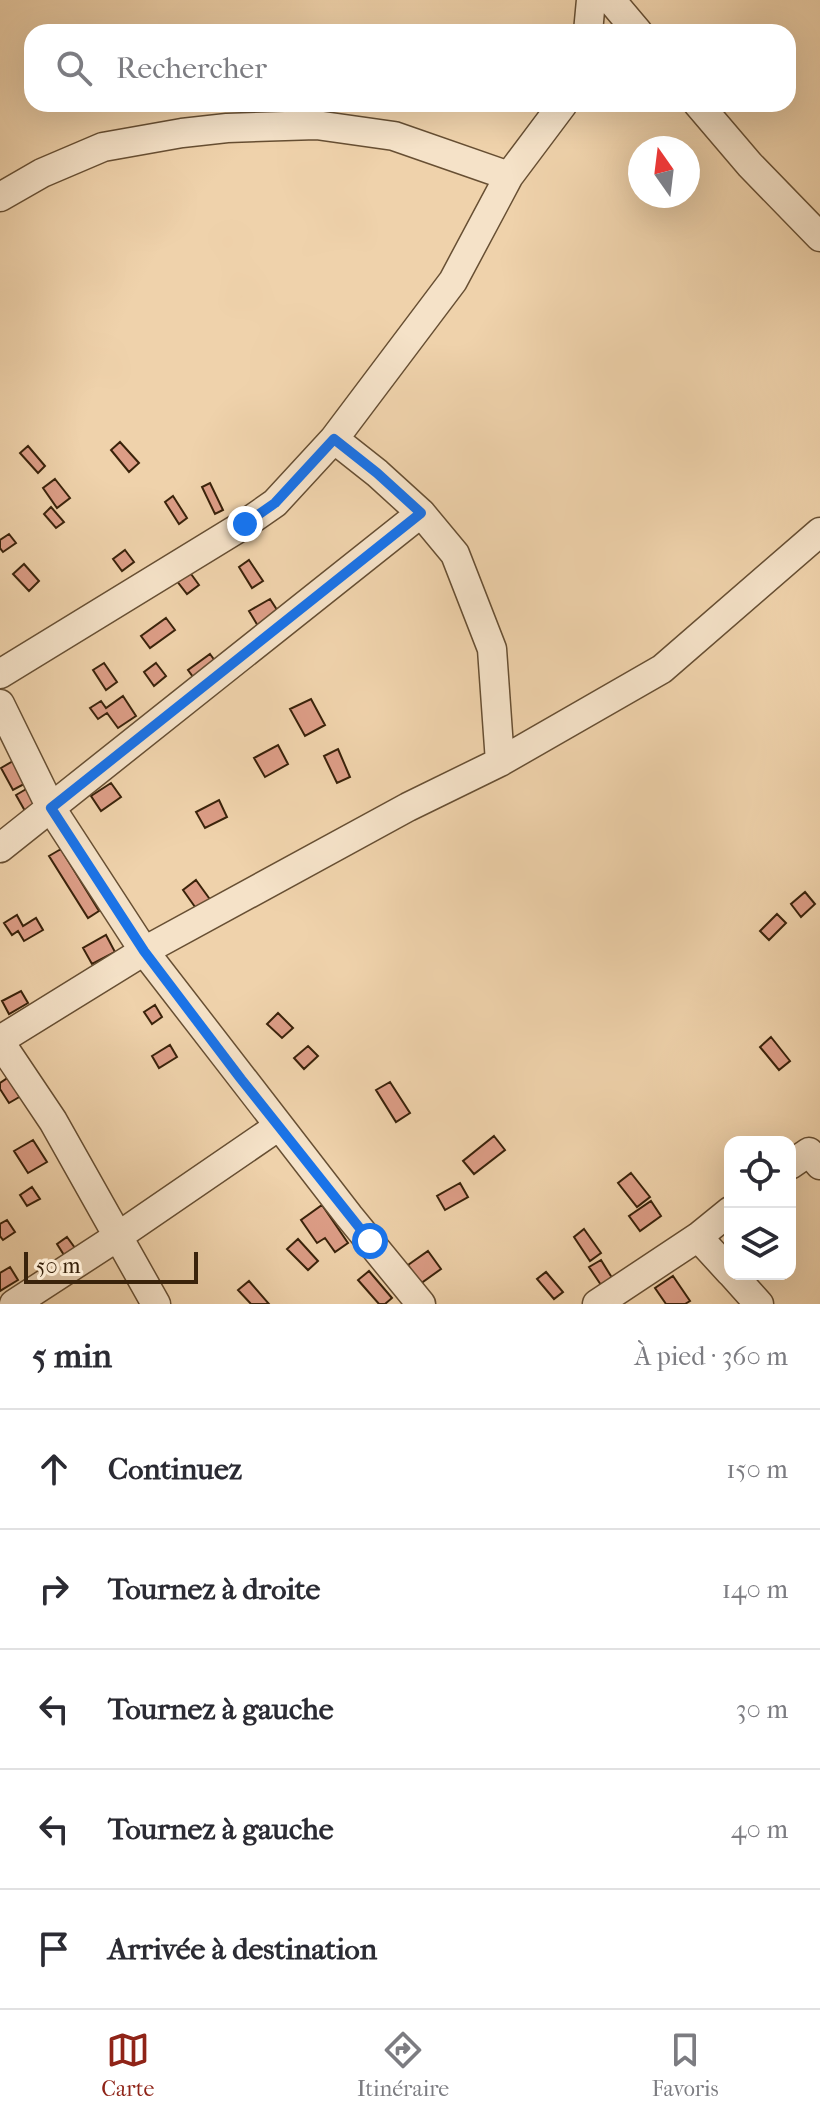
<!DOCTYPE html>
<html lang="fr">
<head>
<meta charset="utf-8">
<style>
	:root { --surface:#fff; --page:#f2f2f3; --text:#2b2b33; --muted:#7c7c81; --line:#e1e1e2; --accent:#8f2418 }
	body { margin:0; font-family:"IM FELL French Canon",serif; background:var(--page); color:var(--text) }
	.controls { position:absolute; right:24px; bottom:24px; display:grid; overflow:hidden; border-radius:16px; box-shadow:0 8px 32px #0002 }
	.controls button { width:72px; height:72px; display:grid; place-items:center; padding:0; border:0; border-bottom:2px solid var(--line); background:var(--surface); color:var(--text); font:40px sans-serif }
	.compass { position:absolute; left:628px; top:136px; width:72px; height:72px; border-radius:50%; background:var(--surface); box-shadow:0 8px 32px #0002; rotate:346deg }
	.scale { position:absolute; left:24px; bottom:20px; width:174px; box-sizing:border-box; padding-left:8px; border:4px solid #3a230b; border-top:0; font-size:22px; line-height:28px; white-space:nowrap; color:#3a230b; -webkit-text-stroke:6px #f5e2c8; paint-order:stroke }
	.stop { position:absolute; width:24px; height:24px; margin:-18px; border:6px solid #1a73e8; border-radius:50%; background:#fff }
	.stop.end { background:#1a73e8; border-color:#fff; box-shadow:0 2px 8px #0008 }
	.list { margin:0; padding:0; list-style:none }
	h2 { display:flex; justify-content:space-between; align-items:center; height:104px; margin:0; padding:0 32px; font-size:34px }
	h2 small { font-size:26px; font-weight:400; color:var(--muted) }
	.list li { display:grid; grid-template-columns:52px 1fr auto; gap:24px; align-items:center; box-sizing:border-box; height:120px; padding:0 32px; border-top:2px solid var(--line) }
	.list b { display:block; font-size:30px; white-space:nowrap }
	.list em { font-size:26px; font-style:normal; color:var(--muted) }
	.icon { flex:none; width:44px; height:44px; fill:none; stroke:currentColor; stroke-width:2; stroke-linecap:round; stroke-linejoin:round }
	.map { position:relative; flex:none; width:820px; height:1304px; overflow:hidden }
	.search { position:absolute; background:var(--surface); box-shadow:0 8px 32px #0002; left:24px; right:24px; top:24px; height:88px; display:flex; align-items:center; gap:20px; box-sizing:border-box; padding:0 28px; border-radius:24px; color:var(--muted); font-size:30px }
	.sheet { height:704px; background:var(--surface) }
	nav { display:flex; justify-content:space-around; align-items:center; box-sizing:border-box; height:112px; border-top:2px solid var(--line); background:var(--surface); font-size:22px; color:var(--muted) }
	nav a { display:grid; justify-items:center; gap:4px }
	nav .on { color:var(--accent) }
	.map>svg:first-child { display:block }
</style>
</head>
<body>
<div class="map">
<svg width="820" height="1304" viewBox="0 0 820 1304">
	<rect width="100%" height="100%" fill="#efd2ab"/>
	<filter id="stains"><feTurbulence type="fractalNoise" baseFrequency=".0025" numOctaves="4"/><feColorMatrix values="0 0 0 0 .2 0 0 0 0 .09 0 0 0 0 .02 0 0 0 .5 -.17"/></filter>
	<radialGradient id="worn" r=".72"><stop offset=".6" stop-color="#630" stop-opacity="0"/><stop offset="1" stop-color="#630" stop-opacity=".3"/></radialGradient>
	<path fill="#dc9d86" stroke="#3a230b" stroke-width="2" d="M120,442L139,463L129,472L111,450Z
		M28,446L45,466L38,473L20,453Z
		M55,479L70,498L57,508L43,488Z
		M210,483L223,510L215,514L202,487Z
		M173,496L187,518L179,524L165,502Z
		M51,507L64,522L56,528L44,514Z
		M9,534L16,543L3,552L0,548V540Z
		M125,550L134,562L122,571L113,559Z
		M249,560L263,581L252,588L239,567Z
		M24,564L39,581L29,591L13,574Z
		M186,567L199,585L187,594L173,576Z
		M270,599L279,613L258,626L249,611Z
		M166,618L175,630L150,648L141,636Z
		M210,654L218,665L196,681L188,670Z
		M104,663L117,682L106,690L93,670Z
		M156,663L166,676L154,686L144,672Z
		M123,696L136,716L118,728L107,713L98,719L90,708L101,701L106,708Z
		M311,699L325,725L305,736L290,709Z
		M278,745L288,764L265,777L254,758Z
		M338,749L350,777L337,783L324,756Z
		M13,761L26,783L13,790L1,768Z
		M111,783L121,797L101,811L91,796Z
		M28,788L41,810L29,818L16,795Z
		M219,800L227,817L205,828L196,812Z
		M61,849L99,911L88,918L49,856Z
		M196,880L214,905L200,914L183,890Z
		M805,892L815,904L801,917L791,904Z
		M777,914L786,923L769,940L760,931Z
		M17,915L23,926L36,918L43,930L24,941L18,931L12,935L4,923Z
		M106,935L115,952L92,964L83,948Z
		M21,991L28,1003L9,1014L2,1001Z
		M155,1005L162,1017L152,1024L144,1012Z
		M278,1013L293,1028L282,1038L267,1024Z
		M771,1037L790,1061L779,1070L760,1047Z
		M170,1045L177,1057L159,1068L152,1056Z
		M308,1046L318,1056L304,1069L294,1058Z
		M9,1077L21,1096L9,1103L0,1089V1083Z
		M390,1082L410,1113L396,1122L376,1090Z
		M494,1136L505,1150L474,1174L463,1161Z
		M33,1140L47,1162L28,1173L14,1151Z
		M631,1173L650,1197L637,1207L618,1183Z
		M460,1183L468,1197L445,1210L437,1196Z
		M32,1187L40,1199L27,1206L20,1195Z
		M651,1201L661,1216L640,1231L629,1216Z
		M322,1205L348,1243L335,1252L325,1238L317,1243L301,1220Z
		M7,1220L15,1232L3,1240L0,1236V1224Z
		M584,1229L601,1253L590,1261L574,1237Z
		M67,1237L75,1248L64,1255L57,1244Z
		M298,1239L318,1261L308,1270L287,1249Z
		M428,1251L441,1269L420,1284L408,1265Z
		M601,1260L614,1281L603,1288L589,1267Z
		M10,1267L18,1280L0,1291V1273Z
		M369,1271L392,1298L385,1304H379L358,1280Z
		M546,1272L563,1292L554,1299L537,1279Z
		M673,1276L690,1301L685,1304H666L655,1288Z
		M249,1281L269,1304H251L238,1290Z"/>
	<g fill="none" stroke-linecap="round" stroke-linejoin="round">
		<g stroke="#674f33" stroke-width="31">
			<path id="minor" d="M611,0L638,32
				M588,32L591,0
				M698,104L750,165L820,237
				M0,197L42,173L103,147L182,133L227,128L316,125L394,136L509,176
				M334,439L377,473L421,513L455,554L492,649L500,762
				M0,674L245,524L275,503L334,439L453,281L509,176L563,104
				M0,704L51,808L144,951L349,1216L421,1304
				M0,848L421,513
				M0,1040L144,951L408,807L500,762L662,669L820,532
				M0,1042L53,1121L156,1304
				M790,1165L809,1152L820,1165
				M698,1237L730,1272
				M732,1274L759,1304
				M14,1304L117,1237L279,1126
				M597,1304L698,1237L730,1211"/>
		</g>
		<use href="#minor" stroke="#f5e2c8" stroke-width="28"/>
	</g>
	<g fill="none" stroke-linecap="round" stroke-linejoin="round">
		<path stroke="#1a73e8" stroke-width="10" d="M245,524L275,503L334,439L377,473L421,513L51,808L144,951L241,1079L370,1241"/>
	</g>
	<rect width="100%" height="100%" filter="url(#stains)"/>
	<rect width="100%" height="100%" fill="url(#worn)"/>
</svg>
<div class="controls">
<button><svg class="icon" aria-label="locate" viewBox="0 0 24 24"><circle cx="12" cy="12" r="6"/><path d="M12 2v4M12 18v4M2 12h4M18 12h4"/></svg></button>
<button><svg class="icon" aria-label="layers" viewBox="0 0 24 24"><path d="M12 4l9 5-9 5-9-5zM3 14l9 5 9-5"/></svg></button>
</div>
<svg class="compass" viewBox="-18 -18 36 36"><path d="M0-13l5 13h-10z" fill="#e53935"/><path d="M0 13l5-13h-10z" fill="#7c7c81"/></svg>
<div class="scale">50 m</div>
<div class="stop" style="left:370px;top:1241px"></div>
<div class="stop end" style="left:245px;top:524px"></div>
<div class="search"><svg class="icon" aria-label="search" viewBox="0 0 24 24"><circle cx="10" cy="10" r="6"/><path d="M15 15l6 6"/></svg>Rechercher</div>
</div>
<section class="sheet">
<h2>5 min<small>À pied · 360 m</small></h2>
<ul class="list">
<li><svg class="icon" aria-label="ahead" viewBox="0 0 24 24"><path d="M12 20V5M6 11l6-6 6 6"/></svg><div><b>Continuez</b></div><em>150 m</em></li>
<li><svg class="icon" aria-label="right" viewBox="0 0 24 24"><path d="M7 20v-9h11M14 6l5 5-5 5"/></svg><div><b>Tournez à droite</b></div><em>140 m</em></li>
<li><svg class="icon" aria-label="left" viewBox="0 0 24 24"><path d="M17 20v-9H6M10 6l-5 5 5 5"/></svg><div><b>Tournez à gauche</b></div><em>30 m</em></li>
<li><svg class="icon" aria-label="left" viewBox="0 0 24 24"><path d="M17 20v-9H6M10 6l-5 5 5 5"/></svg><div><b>Tournez à gauche</b></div><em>40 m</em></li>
<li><svg class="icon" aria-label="arrive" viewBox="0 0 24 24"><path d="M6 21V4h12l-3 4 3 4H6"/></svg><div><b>Arrivée à destination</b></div></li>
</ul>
</section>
<nav>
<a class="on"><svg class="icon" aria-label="map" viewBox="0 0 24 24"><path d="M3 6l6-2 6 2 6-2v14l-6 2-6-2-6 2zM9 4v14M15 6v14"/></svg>Carte</a>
<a><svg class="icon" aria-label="directions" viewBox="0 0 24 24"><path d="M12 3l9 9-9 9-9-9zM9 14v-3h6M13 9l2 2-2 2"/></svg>Itinéraire</a>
<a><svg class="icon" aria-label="saved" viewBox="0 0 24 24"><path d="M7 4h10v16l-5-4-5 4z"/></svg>Favoris</a>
</nav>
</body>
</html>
